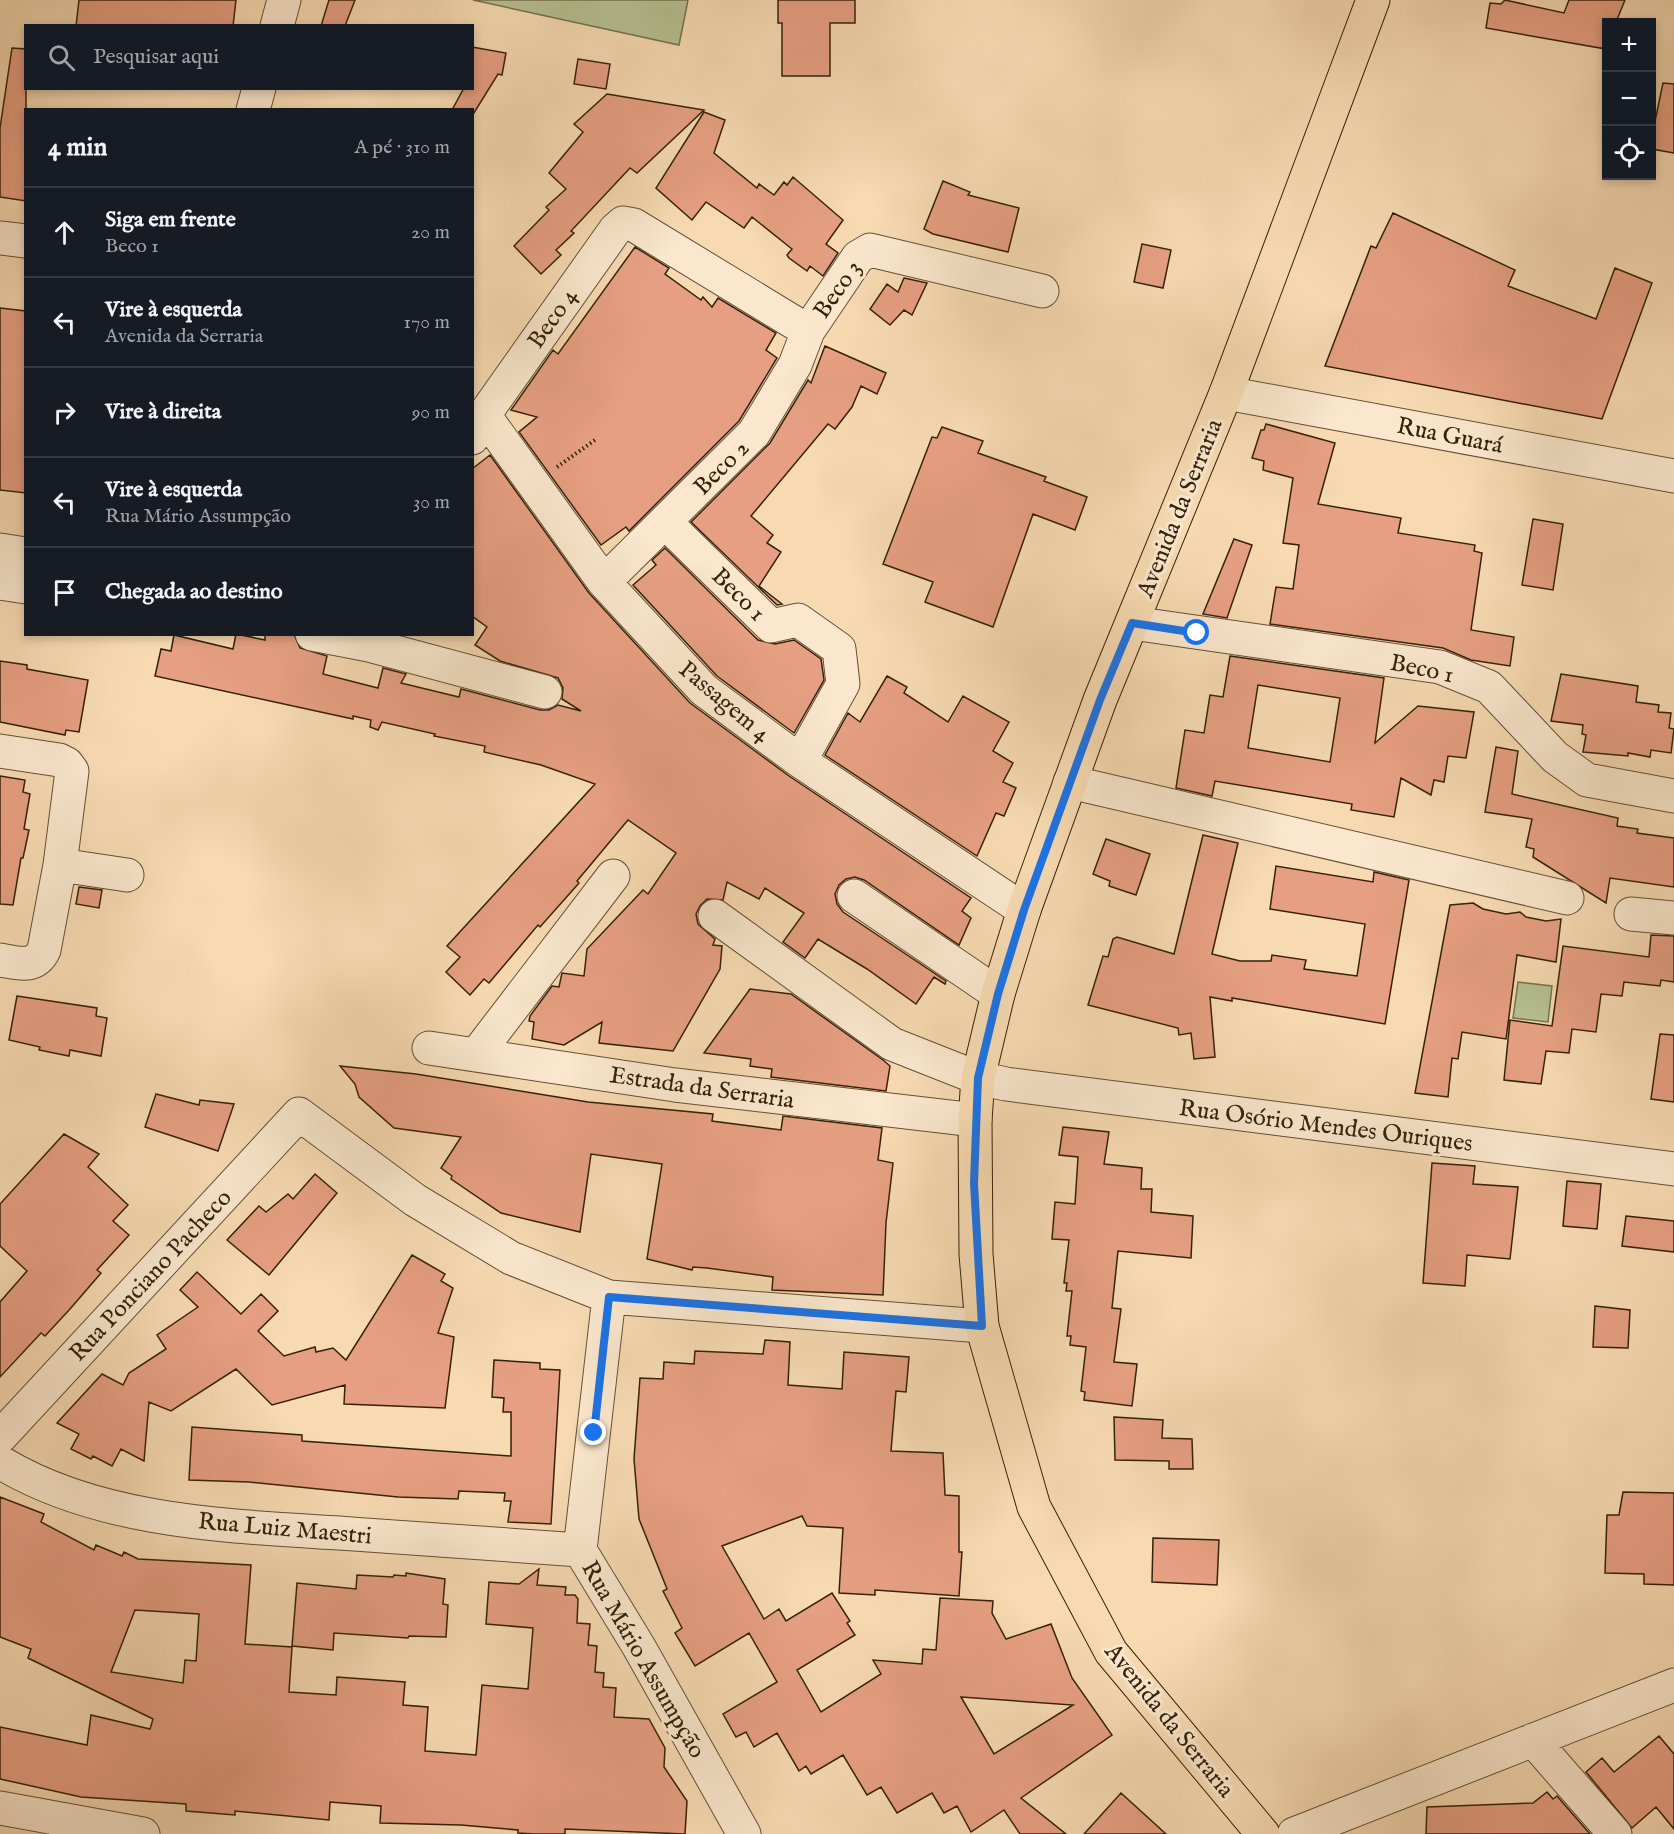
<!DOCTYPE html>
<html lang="pt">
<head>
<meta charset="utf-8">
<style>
	:root { --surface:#171b24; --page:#20242c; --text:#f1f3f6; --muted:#9ea1a6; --line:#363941 }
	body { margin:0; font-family:"IM FELL English",serif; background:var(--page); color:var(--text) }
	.controls { position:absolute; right:18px; top:18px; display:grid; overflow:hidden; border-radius:0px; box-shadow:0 3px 9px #0003 }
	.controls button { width:54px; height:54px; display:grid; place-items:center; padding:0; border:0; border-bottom:2px solid var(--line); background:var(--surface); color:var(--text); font:30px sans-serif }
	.stop { position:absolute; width:18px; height:18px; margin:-14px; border:4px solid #1a73e8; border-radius:50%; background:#fff }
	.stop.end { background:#1a73e8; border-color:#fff; box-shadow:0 2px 6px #0008 }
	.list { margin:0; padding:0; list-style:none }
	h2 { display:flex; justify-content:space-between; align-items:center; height:78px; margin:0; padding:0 24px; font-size:26px }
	h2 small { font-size:20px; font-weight:400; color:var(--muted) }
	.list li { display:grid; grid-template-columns:39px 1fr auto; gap:18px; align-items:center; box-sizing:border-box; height:90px; padding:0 24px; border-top:2px solid var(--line) }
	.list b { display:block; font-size:22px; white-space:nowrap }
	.list p { margin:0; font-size:20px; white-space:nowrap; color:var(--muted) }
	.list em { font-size:20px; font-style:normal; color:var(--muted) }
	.icon { flex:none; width:33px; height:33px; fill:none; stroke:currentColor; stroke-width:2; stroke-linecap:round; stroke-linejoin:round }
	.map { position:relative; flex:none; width:1674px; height:1834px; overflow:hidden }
	.search { position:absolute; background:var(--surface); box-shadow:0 3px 9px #0003; left:24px; top:24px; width:450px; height:66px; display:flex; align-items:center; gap:15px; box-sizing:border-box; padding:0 21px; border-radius:0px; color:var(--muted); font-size:22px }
	.panel { position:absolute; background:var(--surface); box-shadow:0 3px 9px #0003; left:24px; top:108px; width:450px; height:528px; border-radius:0px }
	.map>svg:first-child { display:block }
</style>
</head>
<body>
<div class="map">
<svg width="1674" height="1834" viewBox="0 0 1674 1834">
	<rect width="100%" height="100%" fill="#f7dab2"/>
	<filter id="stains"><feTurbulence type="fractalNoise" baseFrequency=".00333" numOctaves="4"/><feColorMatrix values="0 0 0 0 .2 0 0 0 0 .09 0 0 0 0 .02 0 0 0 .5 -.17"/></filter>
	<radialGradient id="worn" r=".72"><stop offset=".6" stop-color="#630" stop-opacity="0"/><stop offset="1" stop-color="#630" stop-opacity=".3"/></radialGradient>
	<path fill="#b6c192" stroke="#76714e" stroke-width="1.5" d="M473,0H688L679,45Z
		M1518,982L1552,986L1548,1022L1513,1018Z"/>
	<path fill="#e69f82" stroke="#35210a" stroke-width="1.5" fill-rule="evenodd" d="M79,0H236L233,26H76Z
		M329,0H355L345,26H321Z
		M778,0H855V23H830V76H782V23H778Z
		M1505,0L1564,13L1569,0H1625L1616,22H1606V49L1486,28L1490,3L1501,4Z
		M472,47L506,53L502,75L498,74L472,116V110H452L464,88H472Z
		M12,48L26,49V201L0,197V128Z
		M578,59L610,64L606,89L574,84Z
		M1663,83L1674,84V153L1652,149V126H1654Z
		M607,94L704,110L637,173L630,168L571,231L574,233L556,250L561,255L541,274L514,246L549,210L546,207L566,189L549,173L583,132L574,124Z
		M704,112L725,120L714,153L757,188L759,184L774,195L784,182L787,185L793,177L843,220L826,244L838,253L823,276L810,266L807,271L789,258L787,255L792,249L752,217L744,228L706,202L692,220L656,188Z
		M943,181L970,192L968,195L1019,208L1008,252L933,234L924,229Z
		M1393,213L1515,270L1508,286L1596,319L1615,268L1652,283L1602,419L1325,366L1371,246L1376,248Z
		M1142,244L1171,250L1163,288L1134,282Z
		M635,247L669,268L665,274L701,300L703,297L712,307L718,298L776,333L766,350L777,358L739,421L629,531L626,527L601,545L519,432L537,417L511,410L553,350L558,354Z
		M904,278L927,283L912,315L904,310L890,325L870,309L887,284L898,292Z
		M0,308L26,311V493L0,490Z
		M825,346L886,373L877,394L861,386L852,407L835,429L828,424L751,516L773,535L767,543L781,552L759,586L782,604L777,605L691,522L770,443L808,380L811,383Z
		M1266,424L1335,443L1318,504L1401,518L1398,533L1475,545L1474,551L1482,553L1471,630L1514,637L1510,666L1471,660L1443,648L1270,624L1276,587L1293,589L1299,545L1283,543L1293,478L1263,470L1264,461L1252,458L1261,430H1264Z
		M942,427L983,441L978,453L1046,477L1044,481L1087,497L1075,530L1033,514L993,627L925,602L933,582L883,564L932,437L937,438Z
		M490,455L589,593L690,703L789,776L971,898L962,911L971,918L959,945L864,880L855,877L846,879L839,885L835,894L837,904L843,912L946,981L945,984L934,977L916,1004L867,969L818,939L805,958L783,942L804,913L765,888L759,899L727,882L723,900L707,899L700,906L696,914L698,924L715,939L713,945L722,946L720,969L673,1051L599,1043L602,1022L564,1045L532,1039L534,1022L529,1021L530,1016L552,986L559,987L562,973L584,976L587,949L643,890L648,894L676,853L628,820L577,881L579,883L540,927L538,925L489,983L484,979L470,995L446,972L460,957L447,946L595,784L541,765L484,752L485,746L434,736L435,734L382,722L378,730L370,727L371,720L353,716V719L155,676L161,649L171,651L174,635L233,649L236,634L265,640V634H294L300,648L327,656L323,674L378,688L383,668L406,674L401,683L459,697L461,689L540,710H549L558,705L581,711L562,699L563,688L558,678L500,661L475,645L487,627L472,616V469Z
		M1533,519L1563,524L1553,590L1522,585Z
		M1234,539L1252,545L1227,618L1203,614Z
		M665,548L758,640L775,644L794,640L821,659L824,680L794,733L717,676L633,585L656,565L652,560Z
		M1230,656L1384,678L1375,743L1418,706L1474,712L1466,758L1448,756L1444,782L1434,780L1431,795L1401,778L1394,817L1351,810L1352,804L1215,781L1212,796L1176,788L1185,730L1204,733L1210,695L1223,697ZM1258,685L1340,698L1330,762L1248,748Z
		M0,661L27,665V669L88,680L79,732L66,730L65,735L0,722Z
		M1561,674L1638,686L1636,702L1659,705L1658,712L1671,713L1669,728L1674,729L1671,753L1651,750L1650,757L1628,753V756L1583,752L1586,735L1582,734L1583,725L1551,721Z
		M887,676L907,687L904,693L948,722L963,696L1009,722L993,751L1013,763L1003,782L1016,788L1004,816L996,813L977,856L825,755L848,713L860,722Z
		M1496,747L1518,751L1512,794L1618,818L1617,826L1638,829L1637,833L1674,838V887L1610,878L1606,903L1533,857L1534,849L1526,847L1532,819L1485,812Z
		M0,776L25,780L23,792L30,794L24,829L29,830L23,858H21L13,905L0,904Z
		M1203,835L1238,843L1212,954L1240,961H1271L1272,955L1306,960L1304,969L1357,976L1365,924L1270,909L1276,866L1373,882L1374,872L1409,880L1385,1024L1232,998V1001L1210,997L1215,1057L1194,1059L1191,1033L1179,1035L1178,1028L1088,1005L1103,956L1108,957L1113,939L1117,937L1174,954Z
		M1106,839L1150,854L1136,895L1109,886L1110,881L1093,874Z
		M79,887L102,890L99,908L76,904Z
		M1473,903L1483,909L1506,914L1520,912L1526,917L1546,921L1561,919L1556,962L1517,955L1506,1039L1462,1032L1458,1059L1452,1058L1448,1097L1415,1093L1450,905Z
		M1651,935L1674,936V982L1661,980L1660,986L1624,982L1622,996L1601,994L1596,1032L1572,1029L1569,1053L1546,1051L1541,1084L1504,1080L1510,1020L1552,1026L1563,946L1649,957Z
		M750,989L791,994L883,1060L890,1066L886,1091L771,1077L772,1069L750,1066L751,1059L704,1053Z
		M17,996L97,1008L96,1016L107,1018L101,1056L70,1050L69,1056L39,1050L40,1047L9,1040Z
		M1660,1034L1674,1035V1102L1651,1099Z
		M340,1066L416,1074L588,1102L713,1114L712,1121L781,1130L783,1116L882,1128L878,1160L893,1163L886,1223L883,1295L772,1290L773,1277L707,1268L693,1267L692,1270L647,1259L662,1164L591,1154L580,1232L501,1213L451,1179L452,1176L441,1168L461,1137L394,1128L359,1097L355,1084Z
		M156,1094L199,1105L200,1100L234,1104L218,1151L145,1127Z
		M1063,1127L1109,1132L1104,1164L1142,1168L1141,1189H1152L1151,1212L1193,1216L1191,1258L1118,1251L1112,1308L1121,1309L1114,1362L1137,1364L1132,1406L1084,1400L1085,1392L1081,1391L1086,1347L1070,1345L1071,1336H1067L1072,1291H1066L1067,1283H1064L1069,1240L1052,1239L1055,1202L1075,1204L1078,1157L1059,1155Z
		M64,1134L99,1154L88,1167L128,1205L113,1221L129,1235L97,1270L101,1273L70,1309L45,1336L41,1333L0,1377V1302L27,1271L0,1246V1204Z
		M1432,1163L1475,1166L1473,1184L1518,1187L1510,1259L1467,1255L1465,1286L1423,1283Z
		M315,1174L337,1193L269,1275L227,1240L259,1206L266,1212L288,1194L293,1199Z
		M1567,1181L1601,1184L1597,1229L1563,1226Z
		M1626,1216L1674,1221V1252L1622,1246Z
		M412,1255L445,1274L441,1281L453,1288L438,1333L454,1337L445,1408L344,1404L345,1385L272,1405L236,1369L171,1411L149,1402L144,1461L121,1449L112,1466L93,1456L91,1459L71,1449L79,1434L57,1423L102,1374L123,1385L129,1373L166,1349L157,1335L198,1307L180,1290L197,1272L241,1314L261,1294L278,1311L258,1331L284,1356L315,1347L316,1352L333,1348L346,1360Z
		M1595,1306L1630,1310L1628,1348L1593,1347Z
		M765,1340L790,1342L788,1385L842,1389L844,1352L909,1357L906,1392L896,1391L891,1451L943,1453L945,1495L959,1496V1552H962L959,1596L875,1590V1595L839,1593L843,1528L807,1526L802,1516L722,1546L764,1619L779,1609L786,1621L832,1593L850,1621L847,1623L855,1635L797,1670L821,1712L881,1674L873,1660L922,1664L923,1649L936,1650L940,1598L993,1601L992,1613L1006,1639L1051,1624L1072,1678L1112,1735L1021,1798L1066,1834H1020L1004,1810L971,1832L957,1806L944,1813L932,1793L897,1813L881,1787L867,1795L843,1755L811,1774L806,1766L799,1771L777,1733L754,1747L746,1732L736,1737L723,1714L777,1682L749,1633L695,1666L675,1633L682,1628L663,1591L667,1589L639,1519L634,1459L640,1378L663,1379L664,1362L694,1364L695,1351L763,1354ZM961,1697L1073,1705L994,1754Z
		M494,1360L540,1363V1369L560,1370L551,1524L508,1522L511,1501H504L505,1493L459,1491L458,1499L398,1497L249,1482L189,1480L192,1427L302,1435V1441L511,1456V1412H503L504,1398L492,1397Z
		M1114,1417L1163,1420L1162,1438L1192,1439L1193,1469H1169V1461L1115,1460Z
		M1623,1492L1674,1493V1585L1644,1584V1574L1605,1573L1607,1515H1619Z
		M0,1497L44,1514L41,1522L94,1550L96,1545L122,1556L124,1552L138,1559L251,1565L245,1644L292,1647L289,1692L336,1695L337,1677L405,1682L403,1705L428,1707L425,1751L476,1755L482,1685L528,1689L533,1628L486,1624L489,1582L519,1584L539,1569L537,1585L566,1587L565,1595H575L578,1599L577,1623L590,1624L588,1645L597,1646L595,1672L604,1673L603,1687L616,1688L614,1717L649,1719L665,1748L664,1767L687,1801L685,1834L565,1829V1834H534L518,1833V1830L461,1825L380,1823L381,1806L330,1802L329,1820L235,1811V1815L186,1811V1804L81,1797L0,1779V1727L87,1745L91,1715L150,1729L153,1719L28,1658L31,1649L0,1637ZM135,1610L199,1614L196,1661L185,1660L183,1683L111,1672Z
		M1153,1538L1219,1540L1217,1585L1152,1582Z
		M406,1573L445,1579L443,1604L448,1605L446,1637L409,1636L408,1638L334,1633L333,1650L292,1646L297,1583L356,1589L357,1575L393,1577L394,1575L406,1576Z
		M1659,1736L1674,1754V1829L1656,1807L1632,1828L1586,1772L1602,1758L1614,1772Z
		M1547,1792L1553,1799L1557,1796L1590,1834H1426L1427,1807L1533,1803Z
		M1121,1793L1166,1834H1084Z"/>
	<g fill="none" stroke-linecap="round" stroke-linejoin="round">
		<g stroke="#664f34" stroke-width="35">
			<path id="minor" d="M277,26L284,0
				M253,110L259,88
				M0,238L26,241
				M1226,393L1674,476
				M484,415L615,230L623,223L634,225L808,331L858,257L870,250L1042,291
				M472,438L484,415L604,582L704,690L800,761L1024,910
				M665,522L771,626L798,620L839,649L843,684L800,761
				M0,550L26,554
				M604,582L754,433L795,365L808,331
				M0,583L26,587
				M1132,623L1440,667L1489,687L1555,757L1587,780L1674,796
				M312,634L369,645L375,634
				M369,645L545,692
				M0,751L59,760L67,764L72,771L60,865L127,875
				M1070,782L1567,898
				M854,896L998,994
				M1631,914L1674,918
				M715,916L892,1044L978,1078L1006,1084L1674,1169
				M0,960C18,963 35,969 44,950L60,865
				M429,1048L675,1085L975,1120
				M476,1055L613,876
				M609,1297L580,1550L639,1647L744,1834
				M0,1437L299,1114L415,1200L511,1258L609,1297L982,1326
				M0,1462C98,1522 227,1526 339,1533C419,1539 499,1544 580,1550
				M1533,1740L1615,1834
				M0,1808L143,1834
				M1294,1834L1674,1685"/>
		</g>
		<g stroke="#35210a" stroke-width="35">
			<path id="major" d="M1263,1834L1111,1652L1034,1507L982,1326L976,1254L975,1120L978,1078L998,994L1024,910L1100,700L1226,393L1373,0"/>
		</g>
		<path stroke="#35210a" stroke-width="4" stroke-dasharray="1.5 3" stroke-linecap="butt" d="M557,467L595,440"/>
		<use href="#minor" stroke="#fae7cd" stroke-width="33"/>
		<use href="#major" stroke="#f7dab2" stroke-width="33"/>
	</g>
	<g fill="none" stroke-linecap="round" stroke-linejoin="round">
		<path stroke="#1a73e8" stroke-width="8" d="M594,1433L609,1297L982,1326L974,1183L978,1078L998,994L1024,910L1100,700L1132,623L1197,633"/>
	</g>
	<g text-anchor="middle" stroke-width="6" stroke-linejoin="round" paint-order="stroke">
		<g font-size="24" fill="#35210a" stroke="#fae7cd">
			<text transform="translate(837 289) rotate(-55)" y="8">Beco 3</text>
			<text transform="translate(552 318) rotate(-55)" y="8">Beco 4</text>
			<text transform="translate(1450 435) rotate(11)" y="8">Rua Guará</text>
			<text transform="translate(721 467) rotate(-45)" y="8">Beco 2</text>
			<text transform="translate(1179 508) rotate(-68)" y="8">Avenida da Serraria</text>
			<text transform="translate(739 594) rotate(45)" y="8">Beco 1</text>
			<text transform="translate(1422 668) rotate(12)" y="8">Beco 1</text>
			<text transform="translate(725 701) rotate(40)" y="8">Passagem 4</text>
			<text transform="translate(702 1087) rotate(8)" y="8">Estrada da Serraria</text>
			<text transform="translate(1326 1125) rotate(7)" y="8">Rua Osório Mendes Ouriques</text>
			<text transform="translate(150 1275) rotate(-47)" y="8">Rua Ponciano Pacheco</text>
			<text transform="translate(285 1528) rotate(5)" y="8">Rua Luiz Maestri</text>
			<text transform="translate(644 1659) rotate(60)" y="8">Rua Mário Assumpção</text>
			<text transform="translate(1170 1720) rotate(51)" y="8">Avenida da Serraria</text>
		</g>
	</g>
	<rect width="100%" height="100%" filter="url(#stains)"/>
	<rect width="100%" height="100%" fill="url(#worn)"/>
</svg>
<div class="controls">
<button>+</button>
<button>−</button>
<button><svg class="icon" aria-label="locate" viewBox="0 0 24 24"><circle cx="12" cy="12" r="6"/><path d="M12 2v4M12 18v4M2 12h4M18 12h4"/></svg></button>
</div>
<div class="stop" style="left:1197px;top:633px"></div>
<div class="stop end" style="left:594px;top:1433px"></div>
<div class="search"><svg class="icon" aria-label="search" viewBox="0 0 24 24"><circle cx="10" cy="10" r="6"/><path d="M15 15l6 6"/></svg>Pesquisar aqui</div>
<section class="panel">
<h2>4 min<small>A pé · 310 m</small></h2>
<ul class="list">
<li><svg class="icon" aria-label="ahead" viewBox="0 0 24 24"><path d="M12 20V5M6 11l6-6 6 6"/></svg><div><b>Siga em frente</b><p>Beco 1</p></div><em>20 m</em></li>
<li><svg class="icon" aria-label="left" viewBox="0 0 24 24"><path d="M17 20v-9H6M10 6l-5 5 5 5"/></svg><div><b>Vire à esquerda</b><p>Avenida da Serraria</p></div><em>170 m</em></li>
<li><svg class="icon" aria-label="right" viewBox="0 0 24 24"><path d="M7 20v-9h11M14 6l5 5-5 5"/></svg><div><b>Vire à direita</b></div><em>90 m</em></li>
<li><svg class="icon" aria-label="left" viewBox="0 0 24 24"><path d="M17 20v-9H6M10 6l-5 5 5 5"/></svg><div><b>Vire à esquerda</b><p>Rua Mário Assumpção</p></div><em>30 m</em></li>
<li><svg class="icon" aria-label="arrive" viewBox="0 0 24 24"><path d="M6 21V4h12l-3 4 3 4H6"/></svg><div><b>Chegada ao destino</b></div></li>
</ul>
</section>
</div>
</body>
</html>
